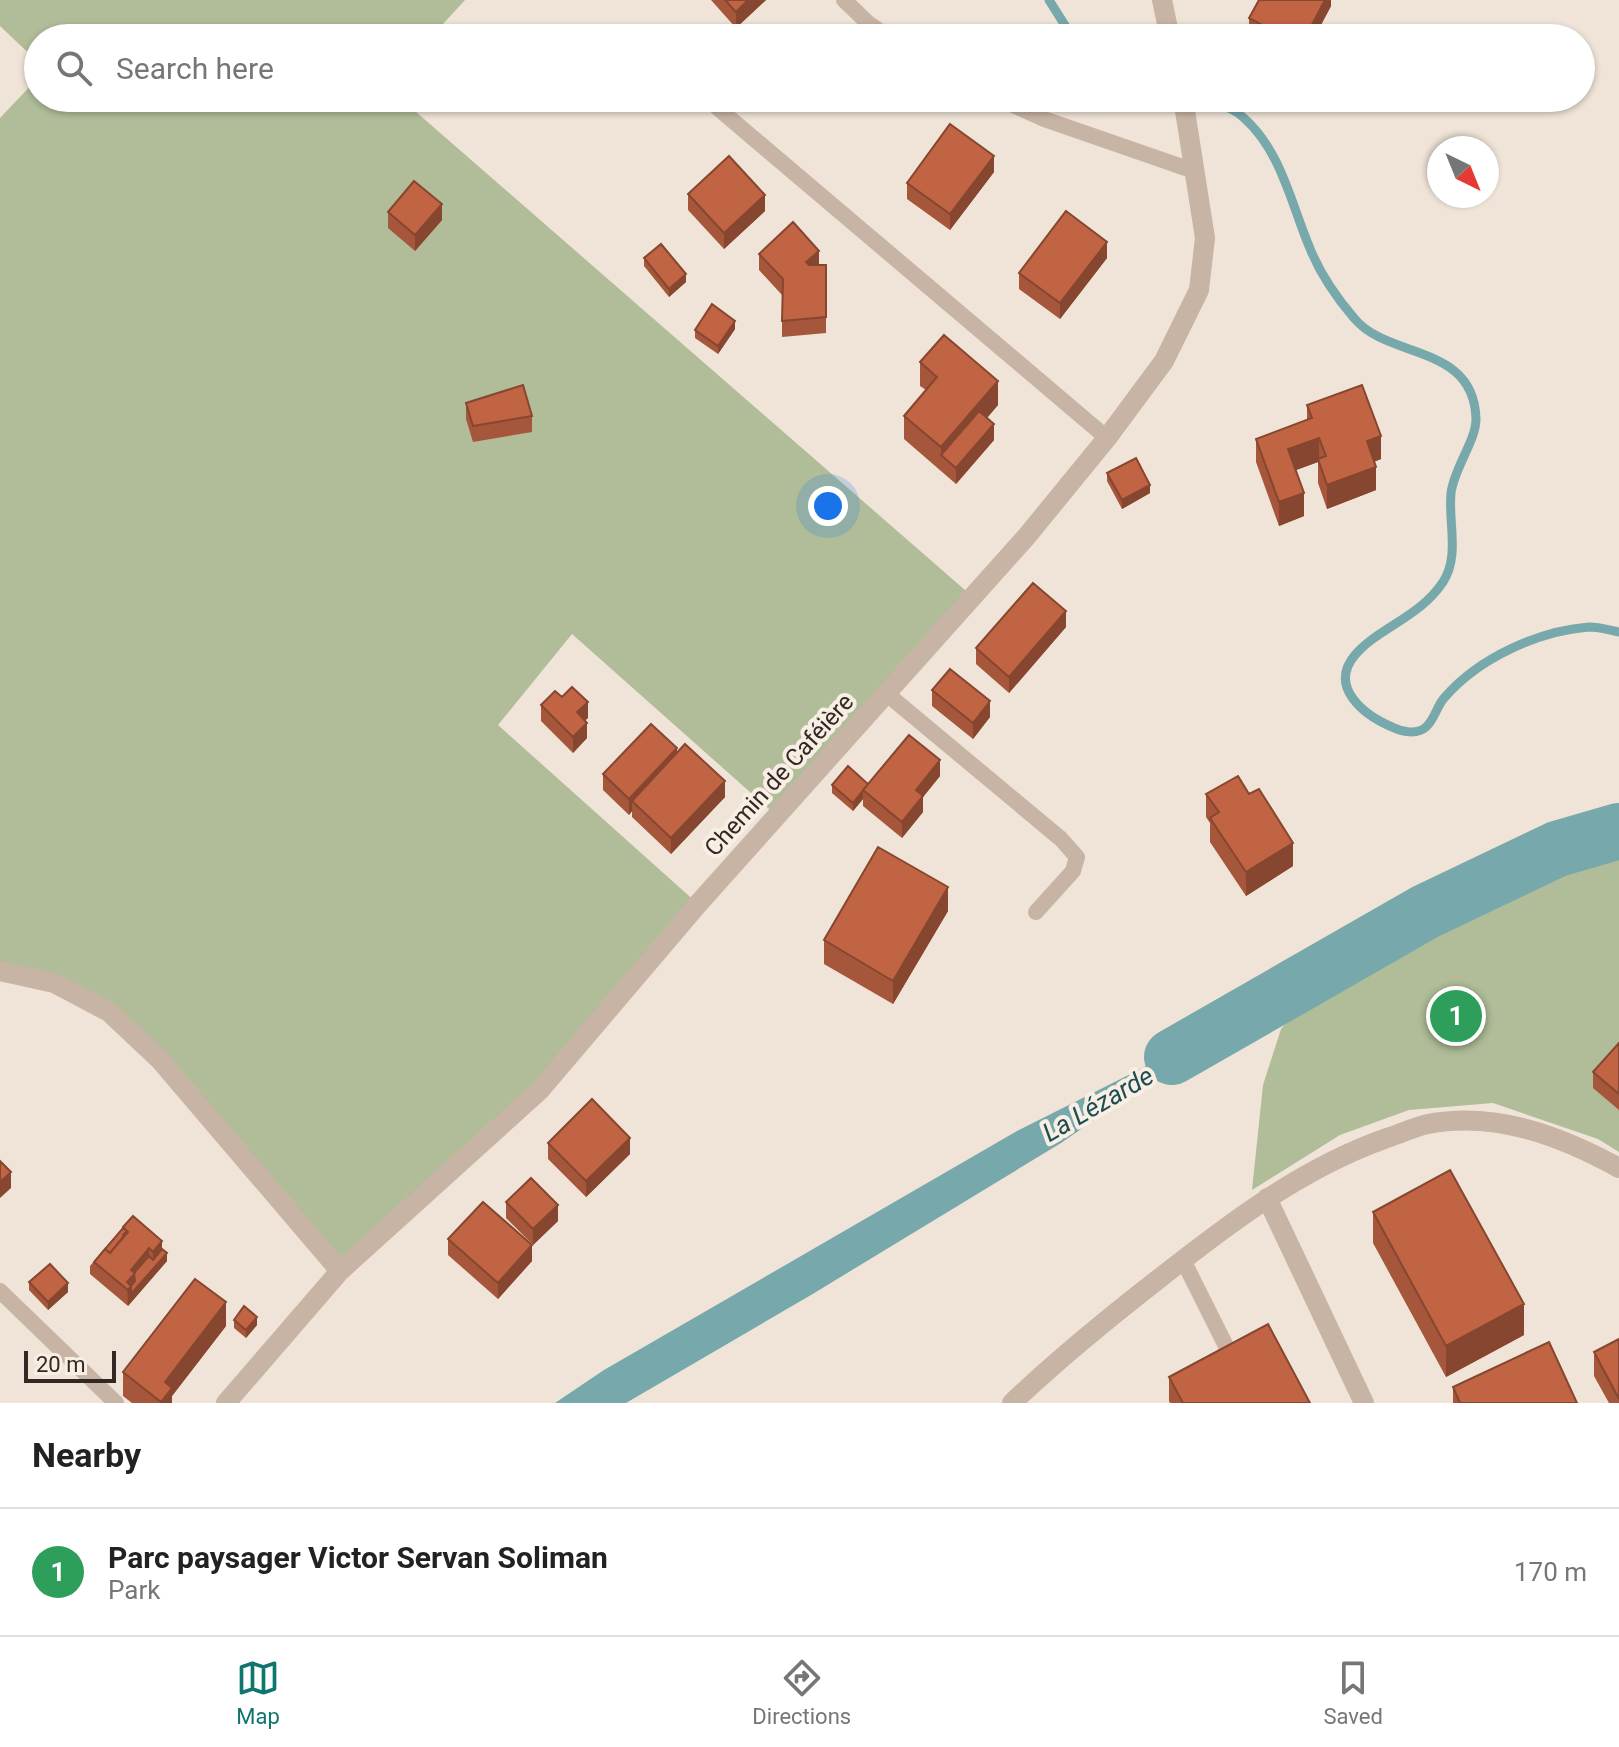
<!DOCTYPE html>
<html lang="en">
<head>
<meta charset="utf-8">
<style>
	:root { --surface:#fff; --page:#f6f6f6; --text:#222; --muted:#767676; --line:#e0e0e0; --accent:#0f766e }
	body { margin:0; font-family:Roboto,sans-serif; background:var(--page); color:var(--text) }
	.compass { position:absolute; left:1427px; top:136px; width:72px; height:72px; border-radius:50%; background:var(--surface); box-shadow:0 2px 6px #0004; rotate:137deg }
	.scale { position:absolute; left:24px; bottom:20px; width:92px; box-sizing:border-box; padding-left:8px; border:4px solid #322925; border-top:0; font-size:22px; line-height:28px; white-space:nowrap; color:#322925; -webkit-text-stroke:6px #f8eee3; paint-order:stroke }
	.you { position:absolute; left:828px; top:506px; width:28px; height:28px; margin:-20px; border:6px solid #fff; border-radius:50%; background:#1a73e8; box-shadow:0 0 0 12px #1a73e833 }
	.badge { display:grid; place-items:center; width:52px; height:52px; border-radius:50%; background:var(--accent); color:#fff; font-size:26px; font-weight:700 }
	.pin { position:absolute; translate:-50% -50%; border:4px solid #fff; box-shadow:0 2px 8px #0006 }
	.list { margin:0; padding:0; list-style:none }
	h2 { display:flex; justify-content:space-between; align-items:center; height:104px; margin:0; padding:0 32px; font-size:34px }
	h2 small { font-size:26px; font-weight:400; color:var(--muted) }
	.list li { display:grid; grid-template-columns:52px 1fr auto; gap:24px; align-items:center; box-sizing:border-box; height:128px; padding:0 32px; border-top:2px solid var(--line) }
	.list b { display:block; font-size:30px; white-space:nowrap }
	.list p { margin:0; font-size:26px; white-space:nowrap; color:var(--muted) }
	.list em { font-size:26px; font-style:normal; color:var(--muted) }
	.icon { flex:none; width:44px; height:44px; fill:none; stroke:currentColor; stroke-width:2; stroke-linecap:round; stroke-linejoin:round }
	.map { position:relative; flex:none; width:1619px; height:1403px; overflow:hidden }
	.search { position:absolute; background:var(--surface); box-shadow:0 2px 6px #0004; left:24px; right:24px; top:24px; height:88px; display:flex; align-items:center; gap:20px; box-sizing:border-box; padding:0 28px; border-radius:44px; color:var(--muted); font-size:30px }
	.sheet { height:232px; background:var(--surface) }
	nav { display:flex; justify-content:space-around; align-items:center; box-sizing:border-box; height:112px; border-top:2px solid var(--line); background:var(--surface); font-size:22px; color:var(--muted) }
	nav a { display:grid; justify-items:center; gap:4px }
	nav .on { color:var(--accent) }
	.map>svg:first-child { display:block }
</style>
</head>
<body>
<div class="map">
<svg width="1619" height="1403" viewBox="0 0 1619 1403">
	<rect width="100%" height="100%" fill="#efe4d7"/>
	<path fill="#b0bd98" d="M0,0H465L430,38H38V62L0,26Z
		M38,78V98H400L973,597L777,816L572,634L498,725L698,904L540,1090L340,1271L109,1012L0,971V118Z
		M1619,846V1152L1598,1139L1493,1103L1409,1110L1340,1135L1252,1190L1263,1085L1281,1029L1304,1003L1341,978L1426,929L1521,879Z"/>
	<path fill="#77a8ab" d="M1238,1020L1061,1143L811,1295L626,1403H555L604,1370L1017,1131Z"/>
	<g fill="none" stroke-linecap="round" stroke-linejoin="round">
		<path stroke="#77a8ab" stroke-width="9" d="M1049,0L1073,38
			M1134,98C1169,110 1214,90 1244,118C1281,151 1291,203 1309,246C1319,272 1336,297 1354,318C1388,360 1474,343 1476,419C1476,441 1454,468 1451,493C1448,522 1460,556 1443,582C1420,617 1378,628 1355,655C1328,687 1364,715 1392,727C1402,732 1417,735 1426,727C1435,719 1437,705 1445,697C1479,658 1538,631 1589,627C1599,627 1609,630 1619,632"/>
		<path stroke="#77a8ab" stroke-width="56" d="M1172,1057L1425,912L1557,849L1619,831"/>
		<path stroke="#c7b4a4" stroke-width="16" d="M844,0L868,23L890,38
			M706,98L1107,438
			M998,98L1044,119L1194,171
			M887,694L1061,839L1077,857L1073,871L1036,912
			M1183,1260L1229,1352
			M0,1291L116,1403"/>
		<path stroke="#c7b4a4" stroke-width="20" d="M1162,0L1170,38
			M0,971L54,983L109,1012L160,1060L340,1271
			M1267,1198L1364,1403
			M226,1403L340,1271L540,1090L698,904L1027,536L1107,438L1164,361L1199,290L1205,238L1183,98
			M1012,1403C1058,1359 1106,1320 1156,1281C1227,1225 1301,1168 1387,1138C1400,1134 1414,1127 1428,1124C1495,1111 1561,1136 1619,1168"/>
	</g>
	<path fill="#a6563a" d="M711,0H766L736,28Z
		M1331,0V6L1314,38H1256L1249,34V18Z
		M994,172L950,230L907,199V183Z
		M688,194L765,211L724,249L688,210Z
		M388,212L442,220L415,251L388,228Z
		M759,254L819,265H826V333L782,337V295L759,270Z
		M644,258L686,282L669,297L644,266Z
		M1107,258L1060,319L1019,289V273Z
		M735,329L718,354L695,338V330Z
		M920,362L998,405L987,418L994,440L956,484L904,439V416L926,390L920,386Z
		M466,403L532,416V432L473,442L466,419Z
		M1307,405L1381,459L1374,462L1376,490L1327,509L1318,483V462L1296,470L1304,516L1279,526L1256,462V439L1307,420Z
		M1107,473L1150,493L1122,509L1107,481Z
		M1066,627L1009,693L976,664V648Z
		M932,690L990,717L973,739L932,706Z
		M562,697L588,718L585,720L587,738L573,753L541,721V705Z
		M677,754L725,797L671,854L632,817V811L629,815L603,790V774Z
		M940,776L923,797V812L902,838L863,806V799L853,811L832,793V785L868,784Z
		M1206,794H1249L1293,866L1246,896L1210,842V823L1206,817Z
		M948,911L893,1004L824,964V940Z
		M1619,1043V1110L1593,1088V1072Z
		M548,1143L630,1154L586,1197L548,1159Z
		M506,1202L558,1221L533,1245L506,1218Z
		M1373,1212L1524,1335L1446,1377L1373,1243Z
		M133,1216L162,1249L167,1261L128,1306L90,1274V1266Z
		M448,1239L532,1261L498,1299L448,1255Z
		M29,1282L68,1292L48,1310L29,1290Z
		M234,1320L257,1325L246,1338L234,1328Z
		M226,1326L172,1396V1403H132L123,1396V1372Z
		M1619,1339V1403H1609L1594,1376V1352Z
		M1169,1377L1310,1403H1170L1169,1401Z
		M1453,1387L1577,1403H1453Z"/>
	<path fill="#87462f" d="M748,0H766L736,28V12Z
		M1325,0H1331V6L1314,38H1305Z
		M994,156V172L950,230V214Z
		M765,195V211L724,249V233Z
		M442,204V220L415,251V235Z
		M1107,242V258L1060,319V303Z
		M819,251V267L806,278V262Z
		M686,274V282L669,297V289Z
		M735,321V329L718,354V346Z
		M998,381V405L949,462L941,455V447Z
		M994,424V440L956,484V468Z
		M1381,436V459L1367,464V441Z
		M1319,438V461L1318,459V462L1288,473V449Z
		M1376,467V490L1327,509V485Z
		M1150,485V493L1122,509V500Z
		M1304,493V516L1279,526V502Z
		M1066,611V627L1009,693V677Z
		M990,701V717L973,739V723Z
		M588,702V718L577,728V712Z
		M587,723V738L573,753V737Z
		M677,748V764L632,801V811L629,815V799Z
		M940,760V776L923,797V812L902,838V822L916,790Z
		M725,781V797L671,854V838Z
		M863,791V799L853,811V803Z
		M1293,843V866L1246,896V872Z
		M948,887V911L893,1004V981Z
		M630,1138V1154L586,1197V1181Z
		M11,1172V1188L0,1198V1182Z
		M558,1205V1221L533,1245V1229Z
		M162,1241V1257L153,1268V1252Z
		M532,1245V1261L498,1299V1283Z
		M149,1248V1264L167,1253V1261L128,1306L127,1282L131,1270Z
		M68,1283V1292L48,1310V1302Z
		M226,1302V1326L172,1396V1403H161L165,1382Z
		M1524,1304V1335L1446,1377V1346Z
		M257,1317V1325L246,1338V1330Z"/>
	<path fill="#c16443" stroke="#87462f" stroke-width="2" d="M725,0H748L736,12Z
		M1259,0H1325L1305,38H1286L1249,18Z
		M950,124L994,156L950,214L907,183Z
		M729,156L765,195L724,233L688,194Z
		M414,181L442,204L415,235L388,212Z
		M1066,211L1107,242L1060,303L1019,273Z
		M793,222L819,251L806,262L809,265H826V317L782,321L783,279L759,254Z
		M661,244L686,274L669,289L644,258Z
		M712,304L735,321L718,346L695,330Z
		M944,335L998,381L941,447L904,416L937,377L920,362Z
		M523,385L532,416L473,426L466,403Z
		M1362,385L1381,436L1367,441L1376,467L1327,485L1318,459L1326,456L1319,438L1288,449L1304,493L1279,502L1256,439L1312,418L1307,405Z
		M979,411L994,424L956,468L941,455Z
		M1136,458L1150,485L1122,500L1107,473Z
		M1033,583L1066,611L1009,677L976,648Z
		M950,669L990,701L973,723L932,690Z
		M572,687L588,702L577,712L587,723L573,737L541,705L555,691L562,697Z
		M651,724L677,748L629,799L603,774Z
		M909,735L940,760L916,790L923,796L902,822L863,790Z
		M685,744L725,781L671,838L632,801Z
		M848,766L868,784L853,803L832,785Z
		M1238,776L1249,794L1259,789L1293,843L1246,872L1210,818L1219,812L1206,794Z
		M878,847L948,887L893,981L824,940Z
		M1619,1043V1094L1593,1072Z
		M592,1099L630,1138L586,1181L548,1143Z
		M0,1161L11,1172L0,1182Z
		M1450,1170L1524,1304L1446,1346L1373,1212Z
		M531,1178L558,1205L533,1229L506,1202Z
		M483,1202L532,1245L498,1283L448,1239Z
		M133,1216L162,1241L153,1252L149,1248L131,1270L135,1273L127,1282L131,1286L128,1290L94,1262L105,1249L110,1253L128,1232L123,1227Z
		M123,1228L127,1231L123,1235L124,1236L110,1253L105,1249Z
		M162,1249L167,1253L131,1294V1286L135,1281L134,1273L149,1256L153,1260Z
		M50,1264L68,1283L48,1302L29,1282Z
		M195,1279L226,1302L165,1382L172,1388L161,1402L123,1372Z
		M244,1306L257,1317L246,1330L234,1320Z
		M1268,1324L1310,1403H1183L1169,1377Z
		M1619,1339V1399L1594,1352Z
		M1549,1342L1577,1403H1460L1453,1387Z"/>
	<g text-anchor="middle" stroke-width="8" stroke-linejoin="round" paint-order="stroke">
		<g font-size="24" fill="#322925" stroke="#f8eee3">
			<text transform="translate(779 775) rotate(-48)" y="8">Chemin de Caféière</text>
		</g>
		<g font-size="26" font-style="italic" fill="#1d4d52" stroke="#f8eee3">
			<text transform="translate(1098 1104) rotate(-30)" y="9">La Lézarde</text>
		</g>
	</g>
</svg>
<svg class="compass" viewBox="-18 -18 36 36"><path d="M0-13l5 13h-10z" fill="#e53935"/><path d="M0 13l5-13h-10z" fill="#767676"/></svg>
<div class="scale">20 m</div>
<div class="you"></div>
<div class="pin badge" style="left:1456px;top:1016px;background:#2e9e5b">1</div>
<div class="search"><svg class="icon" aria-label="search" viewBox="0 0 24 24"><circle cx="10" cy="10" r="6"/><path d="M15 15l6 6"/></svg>Search here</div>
</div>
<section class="sheet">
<h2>Nearby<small></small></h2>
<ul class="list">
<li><span class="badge" style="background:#2e9e5b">1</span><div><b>Parc paysager Victor Servan Soliman</b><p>Park</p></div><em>170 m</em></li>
</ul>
</section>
<nav>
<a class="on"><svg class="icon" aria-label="map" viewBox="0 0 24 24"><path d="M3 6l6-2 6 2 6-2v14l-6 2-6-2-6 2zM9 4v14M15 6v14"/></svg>Map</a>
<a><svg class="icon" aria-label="directions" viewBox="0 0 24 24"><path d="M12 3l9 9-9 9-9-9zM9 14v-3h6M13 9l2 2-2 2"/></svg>Directions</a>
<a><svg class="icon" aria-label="saved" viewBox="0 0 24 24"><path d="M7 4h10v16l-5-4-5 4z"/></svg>Saved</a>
</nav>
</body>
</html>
